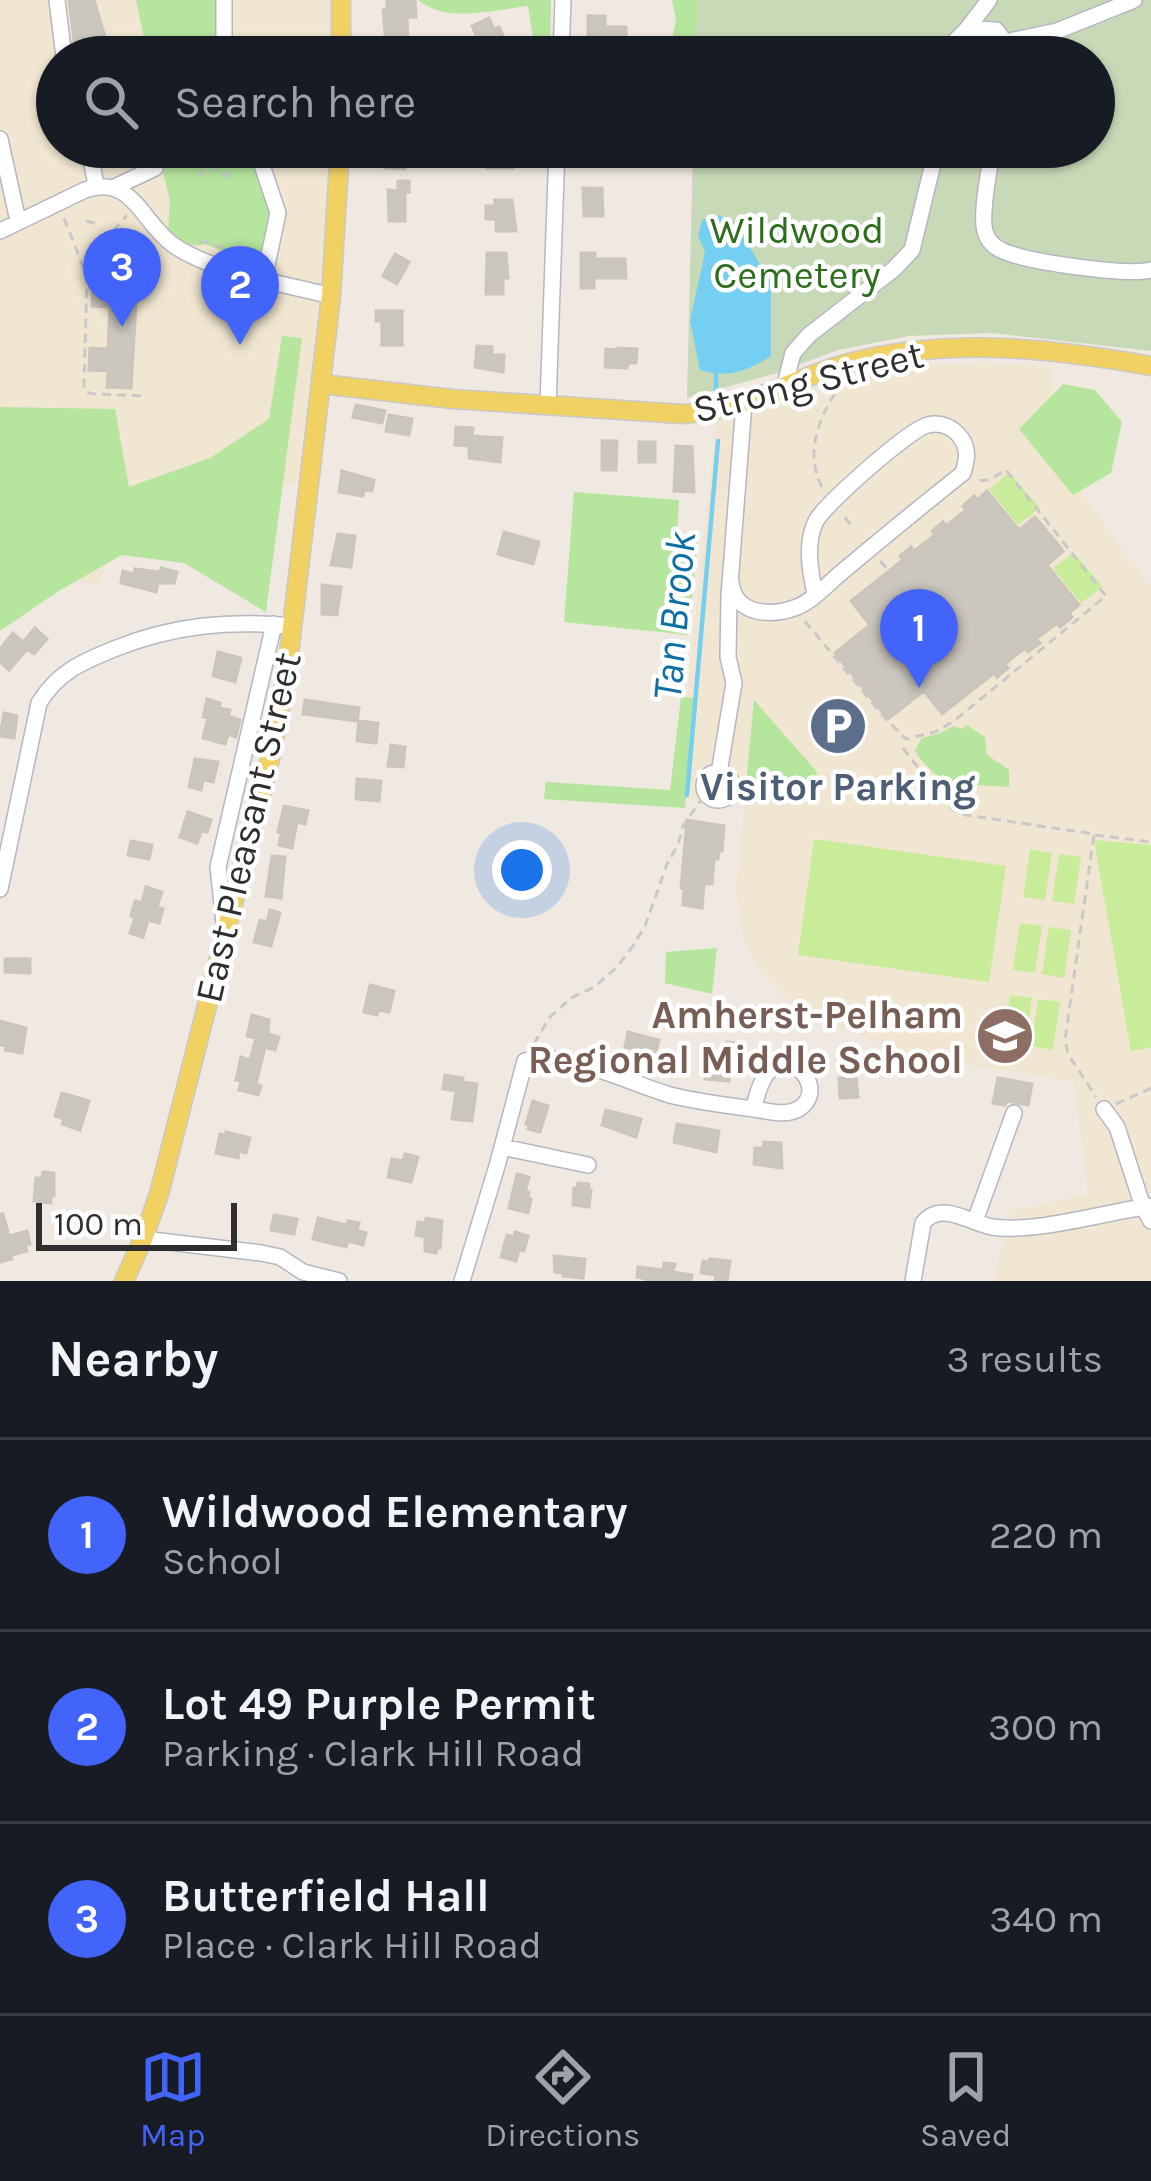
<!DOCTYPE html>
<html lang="en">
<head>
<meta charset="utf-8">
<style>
	:root { --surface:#171b24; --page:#20242c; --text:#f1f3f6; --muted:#9ea1a6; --line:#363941; --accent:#4264fb }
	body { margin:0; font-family:Karla,sans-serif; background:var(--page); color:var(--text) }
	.scale { position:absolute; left:36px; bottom:30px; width:201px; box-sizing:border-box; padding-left:12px; border:6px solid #2e2e2e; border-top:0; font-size:33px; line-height:42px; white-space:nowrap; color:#2e2e2e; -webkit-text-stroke:9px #fff; paint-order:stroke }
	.you { position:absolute; left:522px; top:870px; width:42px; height:42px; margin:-30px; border:9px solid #fff; border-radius:50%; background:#1a73e8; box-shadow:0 0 0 18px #1a73e833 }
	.badge { display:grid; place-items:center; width:78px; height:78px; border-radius:50%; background:var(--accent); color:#fff; font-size:39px; font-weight:700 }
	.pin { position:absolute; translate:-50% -99px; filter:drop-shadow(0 3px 6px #0008) }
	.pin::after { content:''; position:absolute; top:63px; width:42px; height:36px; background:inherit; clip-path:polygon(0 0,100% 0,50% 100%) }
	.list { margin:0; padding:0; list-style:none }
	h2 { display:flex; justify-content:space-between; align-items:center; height:156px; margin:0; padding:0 48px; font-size:51px }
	h2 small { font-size:39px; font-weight:400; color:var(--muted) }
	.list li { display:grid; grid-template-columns:78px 1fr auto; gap:36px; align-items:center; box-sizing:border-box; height:192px; padding:0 48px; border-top:3px solid var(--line) }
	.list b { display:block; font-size:45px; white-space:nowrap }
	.list p { margin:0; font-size:39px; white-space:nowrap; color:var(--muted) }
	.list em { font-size:39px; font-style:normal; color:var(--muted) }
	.icon { flex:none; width:66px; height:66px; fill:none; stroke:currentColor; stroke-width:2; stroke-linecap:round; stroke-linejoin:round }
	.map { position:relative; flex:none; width:1151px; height:1281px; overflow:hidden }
	.search { position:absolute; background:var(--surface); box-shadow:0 3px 9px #0004; left:36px; right:36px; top:36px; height:132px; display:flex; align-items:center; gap:30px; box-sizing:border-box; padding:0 42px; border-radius:66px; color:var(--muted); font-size:45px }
	.sheet { height:732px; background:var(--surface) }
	nav { display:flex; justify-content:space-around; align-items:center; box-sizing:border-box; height:168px; border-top:3px solid var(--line); background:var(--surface); font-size:33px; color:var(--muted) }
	nav a { display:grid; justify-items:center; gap:6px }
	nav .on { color:var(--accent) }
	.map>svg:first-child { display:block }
</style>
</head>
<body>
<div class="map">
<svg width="1151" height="1281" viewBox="0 0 1151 1281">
	<rect width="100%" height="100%" fill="#efe9e1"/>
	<path fill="#f0e6d1" d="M0,0H330V57H57V147H329L325,253L298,481L117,531L99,584L0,569Z
		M988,362L1052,367L1056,458L1151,587V1281H993L1011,1211L1088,1194L1074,1081L911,1057L809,1014L781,994L761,971L746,946L739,917L736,887L745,804L676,799L716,422L766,402L822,390L859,378L905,368Z"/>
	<path fill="#b6e59e" d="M136,0H218L219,57H148Z
		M418,0H551L550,57H539L535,50L528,6C494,10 447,24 418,0Z
		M672,0H717L721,57H668L676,20Z
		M157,147H250L271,212L260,263L248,267L239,258L205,244C191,250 179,238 168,230L170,201Z
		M282,336L302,338L266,612L184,563L122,555L57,592L0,631V407L115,409L129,487L210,458L269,419Z
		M1063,384L1095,390L1122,422L1111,473L1073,495L1019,429Z
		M574,492L679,500L677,536L698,538L688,635L564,622Z
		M681,697L694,698L685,808L544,799L546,782L670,790Z
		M754,700L817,772L813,793L746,783Z
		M967,725L985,737L987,755L1009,770V787L944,783L920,759L915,750L922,738L938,734L954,726L961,729Z
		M717,948L712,994L665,983L666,952Z"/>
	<path fill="#c8d9b8" d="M697,0H1151V351L991,333L909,336L838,350L777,373L687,398L693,147H1094V57H696Z"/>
	<path fill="#c9ec9a" d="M1009,473L1040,508L1018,525L989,489Z
		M1074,553L1103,587L1081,603L1053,568Z
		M814,839L1006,866L989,982L798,955Z
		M1094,840L1151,845V1047L1131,1051Z
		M1030,849L1052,853L1045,900L1023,897Z
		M1059,854L1081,857L1074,904L1052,901Z
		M1020,923L1042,926L1035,973L1013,970Z
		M1049,927L1071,930L1064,978L1042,974Z
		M1010,995L1032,998L1025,1045L1003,1042Z
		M1038,999L1060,1002L1053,1050L1031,1046Z"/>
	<path fill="#75cff0" d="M718,215L734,222L771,282V356C747,371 728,379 700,370L690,321L705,252L698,235L702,220Z"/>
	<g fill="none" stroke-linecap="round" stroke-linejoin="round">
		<path stroke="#75cff0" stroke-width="4.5" d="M716,375V392
			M687,795L718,441"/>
	</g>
	<path fill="#cbc7bf" stroke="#cbc5ba" stroke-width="3" d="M69,0H94L111,57L76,55Z
		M387,0H415L416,17H407L408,44H386L383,10H387Z
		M588,16H605V27H626V44H603V51H588Z
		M489,18L494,29L499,27L511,54L504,57H486L472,26Z
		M386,147H423L422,157H406L405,169L385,168Z
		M499,147H513V168H487V155H499Z
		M398,181H409V192H405V221H389L388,190L398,191Z
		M583,188H602L603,216H584Z
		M495,200H512L516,231H496V219H486V206H495Z
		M487,253H506L508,278H503V294H486Z
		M581,253H595V259H625L626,278H594V288H581Z
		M395,254L409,262L397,284L383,276Z
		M113,268L138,270L131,388L107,387L108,371L89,370L90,348L108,349L110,307L92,306L93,284L112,285Z
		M376,311H402V345H382V321H376Z
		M477,346L492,347V355H504L503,372L475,367Z
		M617,348L637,349L636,363H628L627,368L605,367L606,349L617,350Z
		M356,405L385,411L382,423L353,417Z
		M389,415L412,419L409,435L386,431Z
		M456,427L473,428L472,436L502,438L500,462L469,458V446L455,445Z
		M602,441H617L616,470H602Z
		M639,442H655V462H639Z
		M676,446L692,447L694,492L674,491Z
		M342,471L374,480L372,491L364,490L363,496L339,492Z
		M987,491L1019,530L1035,517L1051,536L1063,551L1047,565L1079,605L1069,613L1072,617L1060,627L1057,623L1036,639L1040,643L1028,652L1025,648L1005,664L1008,668L997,677L994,673L942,714L924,691L888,719L835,653L870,625L851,601L903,560L900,556L911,547L914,551L935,535L932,531L943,522L946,526L966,510L963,506L974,496L977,500Z
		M504,532L539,542L533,564L498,554Z
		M338,534L355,536L351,567L331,565Z
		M161,568L177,572L174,583H158L156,592L121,583L123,571L134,574L135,569L160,572Z
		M322,585L341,587L337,615L322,614Z
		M35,628L47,639L34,654L27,649L9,670L0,662V649L13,633L23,642Z
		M218,652L241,658L235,682L213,676Z
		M207,699L220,703L219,708L230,710L228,716L240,720L236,737L228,734L225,744L203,738L208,718L203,717Z
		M305,700L359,708L357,721L303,714Z
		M4,713L17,716L14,738L0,736Z
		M359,721L378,723L376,743L357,741Z
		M391,745L405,747L403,767L388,766Z
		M195,759L218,762L213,782L203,780L201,790L189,787Z
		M357,779L381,781L379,801L356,799Z
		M284,806L308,811L305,824L297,822L292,848L279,845L281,833L278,832Z
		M188,812L211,820L207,832L202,830L197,843L180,837Z
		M687,820L724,826L722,851H719L718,859H714L712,884H704L702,908L683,905L684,889L681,888Z
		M131,841L152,845L149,859L128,855Z
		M272,856L285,857L281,898L266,896Z
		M146,887L162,892L157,907L163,909L159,923L148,920L143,937L130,933L135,917L131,916L135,901L142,903Z
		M270,910L280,913L271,946L254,942L260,920L267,922Z
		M5,959H30V973L5,972Z
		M370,985L394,991L389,1012L378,1010L377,1015L364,1012Z
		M252,1015L269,1020L268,1034L279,1037L275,1050L265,1047L256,1084L261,1086L258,1095L239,1090L241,1081L236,1080L241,1057L250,1060L256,1038L247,1036Z
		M0,1021L26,1028L22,1053L5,1050L6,1046L0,1045Z
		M628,1032L659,1040L656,1052L648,1050L647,1053L625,1047Z
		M727,1042L744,1044L743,1062H737L736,1074H729V1081L705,1079L706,1061L722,1063V1060H726Z
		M445,1075L463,1078L462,1082L477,1084L472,1121L452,1119L456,1091L443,1089Z
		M856,1076L858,1097L840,1098L839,1078Z
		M998,1078L1032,1084L1028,1105L1007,1101L1005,1105L993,1103Z
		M62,1093L89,1101L80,1130L62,1124L64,1119L55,1116Z
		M533,1101L548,1106L540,1132L528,1129L529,1125L526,1124Z
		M606,1110L641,1119L636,1137L602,1125Z
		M677,1124L719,1131L716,1152L674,1142Z
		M226,1132L250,1138L246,1153L239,1151L238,1158L216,1153L220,1134L226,1135Z
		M764,1142L781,1143L782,1168L754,1164L755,1148H763Z
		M405,1154L418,1157L411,1182L388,1177L392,1159L403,1161Z
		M43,1172L54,1173V1196H51V1203L34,1201L36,1178H42Z
		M517,1174L529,1177L525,1192H529L528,1198L531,1199L528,1213L509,1208Z
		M578,1183L589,1184L588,1190H591L589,1207L573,1205L574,1188L577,1189Z
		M0,1214H3L9,1236L27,1231L30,1244L25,1245L27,1251L11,1255L12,1259L0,1262Z
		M274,1215L297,1219L294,1234L271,1230Z
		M318,1218L347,1225L348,1221L359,1223L357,1231L366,1233L363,1245L348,1241L346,1247L313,1239Z
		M426,1218L442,1221L440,1248H437L436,1253L425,1251V1237L416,1235L418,1222L425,1223Z
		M515,1232L528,1236L524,1251L519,1250L516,1261L501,1257L507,1235L514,1237Z
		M554,1256L585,1259L583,1278L563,1276V1273L555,1272Z
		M710,1259L730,1261L727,1281H715L716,1275L701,1273L703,1261L709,1262Z
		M664,1263L675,1264L673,1272L692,1275L691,1281H646V1279L637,1277L638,1267L663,1270Z"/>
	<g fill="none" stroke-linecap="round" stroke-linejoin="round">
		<g stroke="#b4b7c1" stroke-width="18">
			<path id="minor" d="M57,0L64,57
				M224,0V57
				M967,29L989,0
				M1005,42L1057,31L1134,0
				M561,57L563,0
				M955,57L956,40L967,29L996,30L1005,42L1006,57
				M0,139L18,221
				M89,147L96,186
				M256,147L278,213L264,279
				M993,147C990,166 980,214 985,231C987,240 994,247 1003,251C1028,262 1125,276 1151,270
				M115,187L155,168
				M0,231L85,190C132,174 141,221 172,244C210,272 285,284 331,296
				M784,388L793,353L809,335L894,269L912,250L937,147
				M548,405L557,147
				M731,582C734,615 771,617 797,607C815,600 832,579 848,567C886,535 924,504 963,473C967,460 969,449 961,438C953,427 941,422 928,425C911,428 825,504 816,521C805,543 810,571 815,594
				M704 786a14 14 0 1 1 28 0a14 14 0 1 1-28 0Z
				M719,773L734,683L728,657L729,596L744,403
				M0,889L39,703C58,672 82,662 114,649C173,625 230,620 293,626
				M225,932L218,867L274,624
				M1104,1109L1117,1127L1143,1207L1148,1206
				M502,1147L588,1165
				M975,1221L1014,1113
				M143,1239L261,1253L280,1257L303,1272L339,1281
				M462,1281L497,1166L525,1061C567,1050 629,1083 670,1095C697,1102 726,1105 754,1109C768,1111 787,1117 800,1108C819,1094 808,1072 791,1064C763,1063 760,1086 753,1109
				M913,1281L923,1223C934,1209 949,1212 965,1218C974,1221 983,1225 992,1227C1034,1233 1100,1214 1143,1207L1151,1221"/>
		</g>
		<g stroke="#c9c9c9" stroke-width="21">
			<path id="major" d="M341,57V0
				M321,384L453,399L682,414C746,411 789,379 849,363C949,337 1051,348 1151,366
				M124,1281L143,1239L159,1194L272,751L287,670L331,296L340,147"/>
		</g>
		<path stroke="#c9c9c9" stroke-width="3" stroke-dasharray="9 6" stroke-linecap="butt" d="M210,165L226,176
			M200,176L219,147
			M224,179L236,161L230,147
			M64,218L87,277L84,385L86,392L93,394L146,396
			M86,221L98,224
			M122,234L127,261L152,263
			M200,242H208L237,254
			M88,284L101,267L110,235L127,215
			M822,487C803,450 821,415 841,383
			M845,517L852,527
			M880,561L889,571
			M805,621L884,717L906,739L935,732L954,721L1106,596L1006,470L989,480L977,481
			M903,748L943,800L953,810L966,815L1094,834L1065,1040L1068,1054L1096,1097
			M1095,835L1151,842
			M534,1044L549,1018L571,998L594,987L616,968L633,946L645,926L667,864L678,845L683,826L706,793
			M1116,1104L1151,1088"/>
		<use href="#minor" stroke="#fff" stroke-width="15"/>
		<use href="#major" stroke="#f2d163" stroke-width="18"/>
	</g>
	<defs>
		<g id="parking-disc" transform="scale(3)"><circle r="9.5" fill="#5c6f8a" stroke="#fff"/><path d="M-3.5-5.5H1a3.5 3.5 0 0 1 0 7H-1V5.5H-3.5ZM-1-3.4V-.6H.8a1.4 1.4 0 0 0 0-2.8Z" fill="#fff"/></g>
		<g id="school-disc" transform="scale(3)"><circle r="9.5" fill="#8d6e63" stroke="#fff"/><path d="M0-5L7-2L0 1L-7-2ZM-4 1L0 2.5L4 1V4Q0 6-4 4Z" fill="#fff"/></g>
	</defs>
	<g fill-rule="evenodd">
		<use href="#parking-disc" x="838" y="726"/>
		<use href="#school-disc" x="1005" y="1036"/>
	</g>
	<g text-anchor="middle" stroke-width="9" stroke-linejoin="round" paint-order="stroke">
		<g font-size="39" fill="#2c6e1b" stroke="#fff">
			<text x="797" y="243">Wildwood<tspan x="797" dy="45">Cemetery</tspan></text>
		</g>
		<g font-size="39" fill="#2e2e2e" stroke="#fff">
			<text transform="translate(808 381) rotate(-14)" y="14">Strong Street</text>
			<text transform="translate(247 827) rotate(-77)" y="14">East Pleasant Street</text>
		</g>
		<g font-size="39" font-weight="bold" fill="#4e5e75" stroke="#fff">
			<text x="838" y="800">Visitor Parking</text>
		</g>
		<g font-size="39" font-weight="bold" fill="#785e54" stroke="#fff" text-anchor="end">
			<text x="963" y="1028">Amherst-Pelham<tspan x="963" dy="45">Regional Middle School</tspan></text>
		</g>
		<g font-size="42" font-style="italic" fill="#0d6fa3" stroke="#fff">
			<text transform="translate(673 616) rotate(-85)" y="15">Tan Brook</text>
		</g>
	</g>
</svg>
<div class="scale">100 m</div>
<div class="you"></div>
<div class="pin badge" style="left:919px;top:688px">1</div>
<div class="pin badge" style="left:240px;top:345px">2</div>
<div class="pin badge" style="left:122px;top:327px">3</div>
<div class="search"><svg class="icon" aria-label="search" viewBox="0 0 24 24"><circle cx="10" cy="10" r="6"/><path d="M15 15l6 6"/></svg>Search here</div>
</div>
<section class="sheet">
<h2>Nearby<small>3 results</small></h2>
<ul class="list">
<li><span class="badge">1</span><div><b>Wildwood Elementary</b><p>School</p></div><em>220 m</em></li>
<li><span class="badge">2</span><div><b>Lot 49 Purple Permit</b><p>Parking · Clark Hill Road</p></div><em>300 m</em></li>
<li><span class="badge">3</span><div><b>Butterfield Hall</b><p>Place · Clark Hill Road</p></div><em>340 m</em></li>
</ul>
</section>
<nav>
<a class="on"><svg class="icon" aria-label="map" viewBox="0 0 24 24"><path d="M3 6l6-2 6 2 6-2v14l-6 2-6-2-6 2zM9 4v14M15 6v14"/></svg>Map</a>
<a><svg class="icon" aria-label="directions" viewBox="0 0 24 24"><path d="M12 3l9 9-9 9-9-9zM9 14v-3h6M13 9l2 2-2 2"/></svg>Directions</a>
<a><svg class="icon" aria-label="saved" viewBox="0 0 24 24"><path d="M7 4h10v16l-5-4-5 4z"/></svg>Saved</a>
</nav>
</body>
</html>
